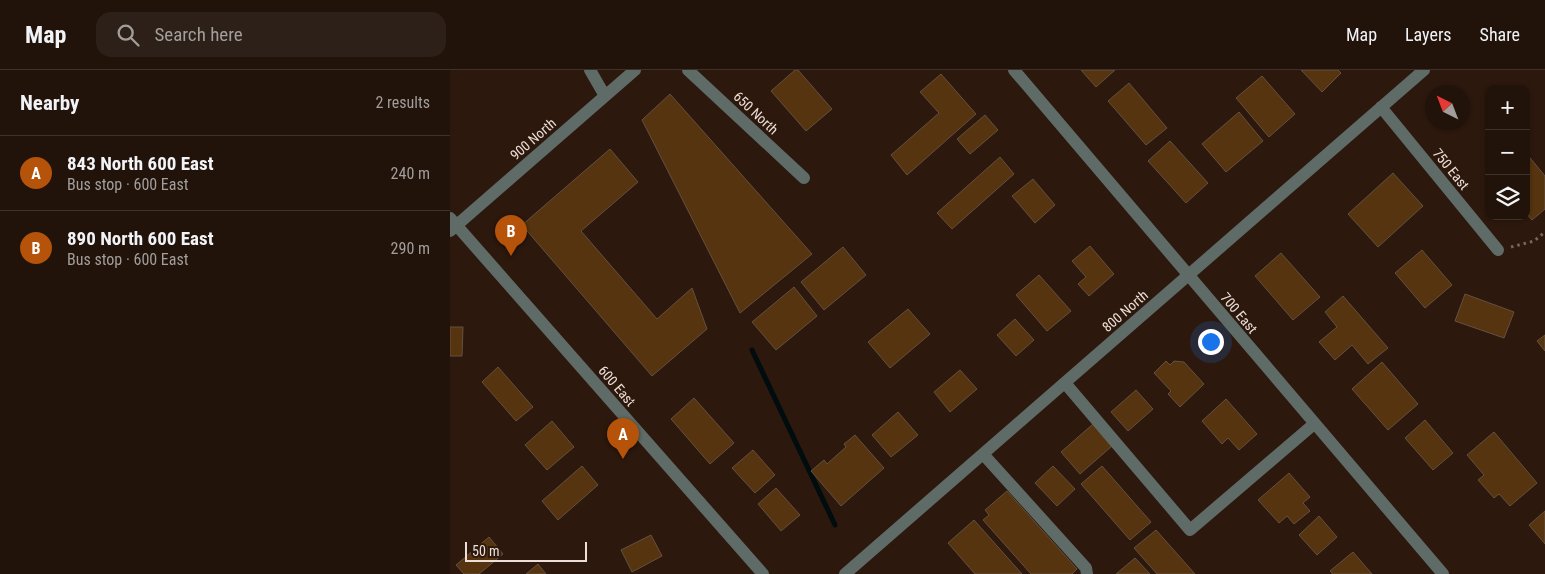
<!DOCTYPE html>
<html lang="en">
<head>
<meta charset="utf-8">
<style>
	:root { --surface:#21120a; --page:#2d2018; --text:#f1f3f6; --muted:#a29e9c; --line:#3e322b; --accent:#b45309 }
	body { margin:0; font-family:"Roboto Condensed",sans-serif; background:var(--page); color:var(--text) }
	.controls { position:absolute; right:15px; top:15px; display:grid; overflow:hidden; border-radius:10px; box-shadow:0 1px 4px #0004 }
	.controls button { width:45px; height:45px; display:grid; place-items:center; padding:0; border:0; border-bottom:1px solid var(--line); background:var(--surface); color:var(--text); font:25px sans-serif }
	.compass { position:absolute; left:975px; top:15px; width:45px; height:45px; border-radius:50%; background:var(--surface); box-shadow:0 1px 4px #0004; rotate:318deg }
	.scale { position:absolute; left:15px; bottom:12px; width:122px; box-sizing:border-box; padding-left:5px; border:2px solid #eddfd7; border-top:0; font-size:14px; line-height:18px; white-space:nowrap; color:#eddfd7; -webkit-text-stroke:4px #2c180d; paint-order:stroke }
	.you { position:absolute; left:760px; top:271px; width:18px; height:18px; margin:-12px; border:4px solid #fff; border-radius:50%; background:#1a73e8; box-shadow:0 0 0 8px #1a73e833 }
	.badge { display:grid; place-items:center; width:32px; height:32px; border-radius:50%; background:var(--accent); color:#fff; font-size:16px; font-weight:700 }
	.pin { position:absolute; translate:-50% -41px; filter:drop-shadow(0 1px 2px #0008) }
	.pin::after { content:''; position:absolute; top:26px; width:18px; height:15px; background:inherit; clip-path:polygon(0 0,100% 0,50% 100%) }
	.list { margin:0; padding:0; list-style:none }
	h2 { display:flex; justify-content:space-between; align-items:center; height:65px; margin:0; padding:0 20px; font-size:21px }
	h2 small { font-size:16px; font-weight:400; color:var(--muted) }
	.list li { display:grid; grid-template-columns:32px 1fr auto; gap:15px; align-items:center; box-sizing:border-box; height:75px; padding:0 20px; border-top:1px solid var(--line) }
	.list b { display:block; font-size:19px; white-space:nowrap }
	.list p { margin:0; font-size:16px; white-space:nowrap; color:var(--muted) }
	.list em { font-size:16px; font-style:normal; color:var(--muted) }
	.icon { flex:none; width:28px; height:28px; fill:none; stroke:currentColor; stroke-width:2; stroke-linecap:round; stroke-linejoin:round }
	.map { position:relative; flex:none; width:1095px; height:504px; overflow:hidden }
	header { display:flex; align-items:center; gap:30px; box-sizing:border-box; height:70px; padding:0 25px; background:var(--surface); border-bottom:1px solid var(--line) }
	header strong { font-size:24px }
	nav { display:flex; gap:28px; margin-inline-start:auto; font-size:18px }
	.search { width:350px; height:45px; background:var(--page); display:flex; align-items:center; gap:12px; box-sizing:border-box; padding:0 18px; border-radius:15px; color:var(--muted); font-size:19px }
	main { display:flex }
	aside { flex:1; background:var(--surface) }
	.map>svg:first-child { display:block }
</style>
</head>
<body>
<header>
<strong>Map</strong>
<div class="search"><svg class="icon" aria-label="search" viewBox="0 0 24 24"><circle cx="10" cy="10" r="6"/><path d="M15 15l6 6"/></svg>Search here</div>
<nav><a>Map</a><a>Layers</a><a>Share</a></nav>
</header>
<main>
<aside>
<h2>Nearby<small>2 results</small></h2>
<ul class="list">
<li><span class="badge">A</span><div><b>843 North 600 East</b><p>Bus stop · 600 East</p></div><em>240 m</em></li>
<li><span class="badge">B</span><div><b>890 North 600 East</b><p>Bus stop · 600 East</p></div><em>290 m</em></li>
</ul>
</aside>
<div class="map">
<svg width="1095" height="504" viewBox="0 0 1095 504">
	<rect width="100%" height="100%" fill="#2c180d"/>
	<g fill="none" stroke-linecap="round" stroke-linejoin="round">
		<path stroke="#000c0d" stroke-width="5" d="M302,280L385,455"/>
	</g>
	<path fill="#55340f" stroke="#645140" d="M345,0H348L382,39L356,61L321,21Z
		M631,0H665L646,17Z
		M851,0H888L891,3L872,22Z
		M491,4L526,44L457,105L441,85L489,43L470,22Z
		M812,6L845,44L819,67L786,28Z
		M679,13L717,58L696,75L658,31Z
		M220,24L362,184L290,243L192,50Z
		M789,42L813,71L776,102L752,74Z
		M535,45L548,60L520,84L507,69Z
		M720,71L758,113L736,133L698,91Z
		M160,79L188,112L131,161L207,249L242,218L257,259L202,306L72,155Z
		M1076,83L1095,106V139L1082,150L1076,143Z
		M550,87L564,104L502,159L487,143Z
		M943,103L973,136L928,177L898,144Z
		M583,109L605,135L585,153L562,126Z
		M640,176L664,204L639,226L628,214L636,207L622,191Z
		M393,177L416,205L374,240L351,212Z
		M972,180L1002,215L975,238L945,203Z
		M831,183L870,227L843,250L805,206Z
		M589,205L621,241L597,261L566,225Z
		M344,217L367,246L326,280L302,252Z
		M1015,224L1064,242L1054,268L1005,251Z
		M893,226L938,278L918,294L902,275L885,290L869,272L887,257L875,242Z
		M458,239L480,264L440,298L418,272Z
		M565,249L584,270L566,286L547,265Z
		M0,257H13L12,286H0Z
		M1095,265V281L1087,271Z
		M716,291L720,295L724,291L734,292L754,314L730,337L718,324L721,321L704,303Z
		M932,292L968,334L938,360L902,319Z
		M48,297L83,337L66,351L32,312Z
		M510,300L527,319L500,342L484,322Z
		M686,320L703,339L678,361L661,342Z
		M244,328L284,373L260,394L221,349Z
		M776,329L807,364L789,380L778,368L772,374L752,351Z
		M448,342L468,365L441,387L422,365Z
		M975,350L1003,383L983,400L955,368Z
		M102,351L124,377L97,400L75,375Z
		M643,354L662,376L630,404L611,382Z
		M1044,362L1087,413L1060,436L1049,424L1044,428L1028,410L1034,405L1017,385Z
		M405,365L434,398L391,436L361,401L374,390L377,394L396,377L394,374Z
		M303,380L325,405L305,423L282,398Z
		M132,396L148,415L108,450L92,431Z
		M603,396L625,419L607,436L585,413Z
		M652,396L701,452L680,470L631,414Z
		M839,403L860,427L853,433L860,441L844,454L837,446L829,453L808,430Z
		M326,418L350,445L331,461L308,434Z
		M557,421L627,499L622,504H581L533,450L539,445L535,440Z
		M1095,441V474L1079,455Z
		M869,446L887,467L867,485L849,465Z
		M524,450L572,504H525L498,473Z
		M706,460L745,504H707L684,478Z
		M201,465L212,486L182,502L171,480Z
		M39,467L53,484L29,504H14L6,495Z
		M903,482L922,504H883L880,501Z
		M685,488L700,504H666Z
		M88,494L96,504H76Z"/>
	<g fill="none" stroke-linecap="round" stroke-linejoin="round">
		<path stroke="#78675d" stroke-width="3" stroke-dasharray="2.5 4" stroke-linecap="butt" d="M1061,177L1084,171L1095,162"/>
		<path stroke="#5f6b67" stroke-width="12" d="M140,0L155,26
			M238,0L354,108
			M564,0L993,504
			M931,37L1048,180
			M0,148L313,504
			M0,161L185,0
			M615,313L740,460L864,354
			M533,384L636,498L637,504
			M395,504L974,0"/>
	</g>
	<g text-anchor="middle" stroke-width="4" stroke-linejoin="round" paint-order="stroke">
		<g font-size="14" fill="#eddfd7" stroke="#2c180d">
			<text transform="translate(306 43) rotate(43)" y="5">650 North</text>
			<text transform="translate(83 69) rotate(-41)" y="5">900 North</text>
			<text transform="translate(1001 99) rotate(51)" y="5">750 East</text>
			<text transform="translate(675 241) rotate(-41)" y="5">800 North</text>
			<text transform="translate(789 243) rotate(50)" y="5">700 East</text>
			<text transform="translate(167 316) rotate(49)" y="5">600 East</text>
		</g>
	</g>
</svg>
<div class="controls">
<button>+</button>
<button>−</button>
<button><svg class="icon" aria-label="layers" viewBox="0 0 24 24"><path d="M12 4l9 5-9 5-9-5zM3 14l9 5 9-5"/></svg></button>
</div>
<svg class="compass" viewBox="-18 -18 36 36"><path d="M0-13l5 13h-10z" fill="#e53935"/><path d="M0 13l5-13h-10z" fill="#a29e9c"/></svg>
<div class="scale">50 m</div>
<div class="you"></div>
<div class="pin badge" style="left:173px;top:389px">A</div>
<div class="pin badge" style="left:61px;top:186px">B</div>
</div>
</main>
</body>
</html>
